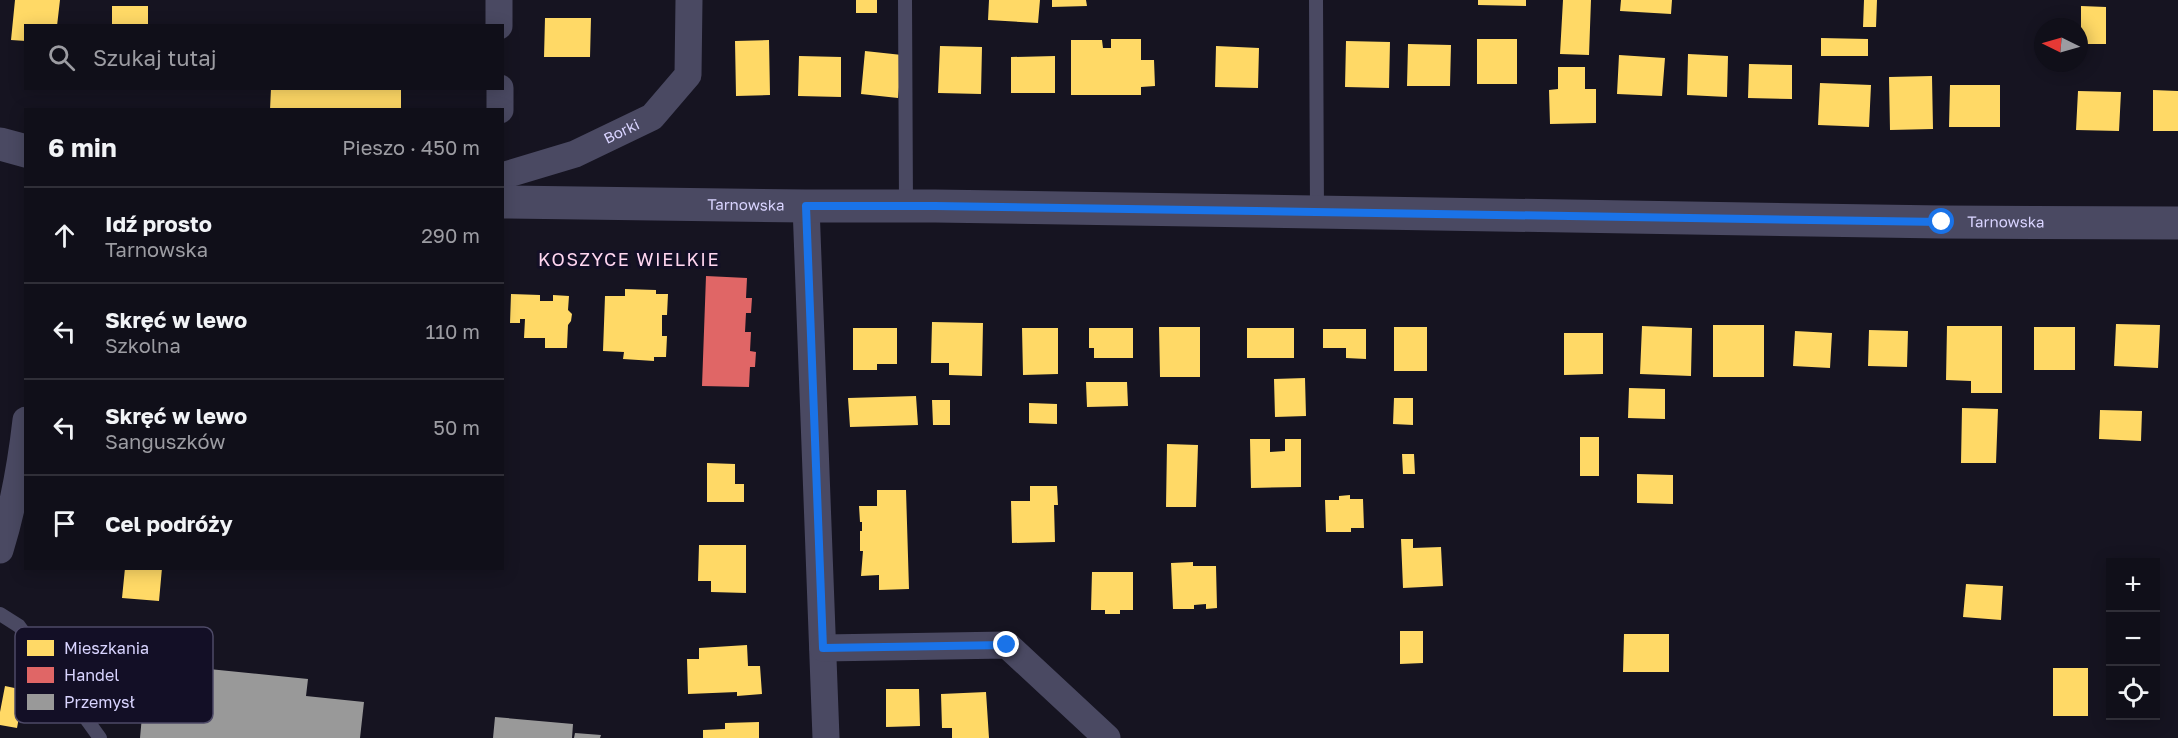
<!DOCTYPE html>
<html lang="pl">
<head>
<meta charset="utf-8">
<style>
	:root { --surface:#100f19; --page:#1e1d26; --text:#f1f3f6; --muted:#9c9ca2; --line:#302f38 }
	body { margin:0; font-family:"Golos Text",sans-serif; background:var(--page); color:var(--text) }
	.controls { position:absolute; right:18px; bottom:18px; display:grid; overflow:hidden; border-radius:0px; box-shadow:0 3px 15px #0003 }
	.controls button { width:54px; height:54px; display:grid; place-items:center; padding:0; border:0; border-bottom:2px solid var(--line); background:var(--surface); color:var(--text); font:30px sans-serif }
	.compass { position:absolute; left:2034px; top:18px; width:54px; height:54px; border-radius:50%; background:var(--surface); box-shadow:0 3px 15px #0003; rotate:275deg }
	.stop { position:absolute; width:18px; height:18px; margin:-14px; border:4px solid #1a73e8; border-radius:50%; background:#fff }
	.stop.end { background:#1a73e8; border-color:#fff; box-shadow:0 2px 6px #0008 }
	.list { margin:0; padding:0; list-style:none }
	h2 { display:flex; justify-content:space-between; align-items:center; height:78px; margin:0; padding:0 24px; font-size:26px }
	h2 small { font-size:20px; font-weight:400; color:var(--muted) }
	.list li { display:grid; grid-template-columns:39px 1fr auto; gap:18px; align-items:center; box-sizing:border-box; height:96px; padding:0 24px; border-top:2px solid var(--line) }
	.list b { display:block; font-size:22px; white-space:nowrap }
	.list p { margin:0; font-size:20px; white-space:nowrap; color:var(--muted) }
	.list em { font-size:20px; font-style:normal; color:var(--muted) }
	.icon { flex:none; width:33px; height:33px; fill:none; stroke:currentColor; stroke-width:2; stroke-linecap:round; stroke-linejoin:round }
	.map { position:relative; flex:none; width:2178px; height:738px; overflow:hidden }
	.search { position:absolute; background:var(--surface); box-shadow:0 3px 15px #0003; left:24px; top:24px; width:480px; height:66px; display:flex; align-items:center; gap:15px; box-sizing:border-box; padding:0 21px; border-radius:0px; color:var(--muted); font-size:22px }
	.panel { position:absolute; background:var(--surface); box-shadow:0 3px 15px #0003; left:24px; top:108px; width:480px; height:462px; border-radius:0px }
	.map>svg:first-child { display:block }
</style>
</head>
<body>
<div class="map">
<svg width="2178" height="738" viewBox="0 0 2178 738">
	<rect width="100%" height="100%" fill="#161421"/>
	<path fill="#ffd966" d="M15,0H60L57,26H26V41L11,40Z
		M856,0H877V13H856Z
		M989,0H1040L1038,23L988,20Z
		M1052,0H1086L1087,6L1052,7Z
		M1478,0H1526V6L1478,5Z
		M1563,0H1591L1589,55L1560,54Z
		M1621,0H1672L1671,14L1620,11Z
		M1864,0H1877L1876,27H1863Z
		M112,6H148V26H112Z
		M2081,6L2106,7V44H2081Z
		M545,18H591L590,57H544Z
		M1821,38L1868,39V56H1821Z
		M1111,39H1141V60H1154L1155,86L1141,87V95H1071V40H1102L1103,48H1111Z
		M1477,39H1517V84H1477Z
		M769,40L770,95L736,96L735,41Z
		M1346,41L1390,42L1389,88L1345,87Z
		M1408,44L1451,45L1450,86H1407Z
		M940,46L982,47L981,94L938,93Z
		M1216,46L1259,48L1258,88L1215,87Z
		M865,51L902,55L898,98L861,94Z
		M1688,54L1728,56L1727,97L1687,95Z
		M1619,55L1665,58L1662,96L1617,94Z
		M799,56L841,57V97L798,96Z
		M1055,56V93H1011V57Z
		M1749,64L1792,65V99L1748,98Z
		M1558,67H1585V89H1596V123L1550,124L1549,90L1558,89Z
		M1932,76L1933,129L1890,130L1889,77Z
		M1820,83L1871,85L1869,127L1818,125Z
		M1950,85H2000V127H1949Z
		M271,88H401V110H270Z
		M2153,90L2178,91V131H2153Z
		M2078,91L2121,92L2119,131L2076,130Z
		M625,289L656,290V294H668L667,315H662V336H667L666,357H654V361L623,359L624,352L603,351L605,296H625Z
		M511,294L540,295V301H553V295L569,296L568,310L572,314L571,321L568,325L567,348H545V338H524L525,319H520V323H510Z
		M932,322L983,323L982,376L949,375V363H931Z
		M2116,324L2160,325L2158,368L2114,366Z
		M1713,325H1764V377H1713Z
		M1642,326L1692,328L1691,376L1640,374Z
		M1947,326H2002V393H1971V381L1946,380Z
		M1159,327H1200V377H1160Z
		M1394,327H1427V371H1394Z
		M2034,327H2075V370H2034Z
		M853,328H897V364H877V370H853Z
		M1022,328H1058V374L1023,375Z
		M1089,328H1133V358H1094V348H1089Z
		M1247,328H1294V358H1247Z
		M1323,329H1366V359L1346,358V348H1323Z
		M1869,330L1908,331L1907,367L1868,366Z
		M1795,331L1832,333L1830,368L1793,366Z
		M1564,333H1603V374L1564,375Z
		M1305,378L1306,416L1275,417L1274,379Z
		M1086,382H1127L1128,406L1087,407Z
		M1629,388L1665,389V419L1628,418Z
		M916,396L918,425L850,427L848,398Z
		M1394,398H1413V425L1393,424Z
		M932,400H950V425H933Z
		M1029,403L1057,404V424L1029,423Z
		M1962,408L1998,409L1996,463H1961Z
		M2100,410L2142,411L2141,441L2099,439Z
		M1580,437H1599V476H1580Z
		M1250,439H1270V452L1285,451V439H1301V487L1251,488Z
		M1167,444L1198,445L1196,507H1166Z
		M1402,454H1414L1415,474H1403Z
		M707,463L735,464V484H744V502H707Z
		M1637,474L1673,475V504L1637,503Z
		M1030,486H1057L1058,505H1054L1055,542L1012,543L1011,501H1030Z
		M877,490H906L909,589L879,590V575L861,576L863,551H860V531H862V522H860L859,506H877Z
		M1350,495V499H1363L1364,528H1351V532H1326L1325,500H1339V496Z
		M1401,539H1413V548L1441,547L1443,586L1403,588Z
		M699,545H746V593L711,592V581H698Z
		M1193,562V566H1216L1217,608L1206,609V604L1194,605V609H1173L1171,563Z
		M125,568H162L159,601L122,598Z
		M1092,572H1133V610H1120V614H1105V610H1091Z
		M1966,584L2003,586L2001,620L1963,617Z
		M1400,631H1423V663L1400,664Z
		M1624,634H1669V672H1623Z
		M747,645L748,666H760L762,694L737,696V692L688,694L687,659H699V648Z
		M2053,668H2088V716H2053Z
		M5,686L24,690L17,728L0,725V712Z
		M886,689H919L920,726L886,727Z
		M986,692L989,738H952V728H942L941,694Z
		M759,722V738H703V730L725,729V723Z"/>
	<path fill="#e06666" d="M706,276L747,278L746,298H752L751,313H746L745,332H751L750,351L756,352L755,367H750L749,387L702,386Z"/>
	<path fill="#999" d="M209,669L308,679L306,696L364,702L360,738H140L144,694L206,700Z
		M495,717L573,724L572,738H493Z
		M575,733L601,735L600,738H574Z"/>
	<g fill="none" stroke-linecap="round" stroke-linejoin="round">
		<path stroke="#4a4962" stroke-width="14" d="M905,0L906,206
			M1316,0L1317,212
			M0,614L19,626L100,738"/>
		<g stroke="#4a4962" stroke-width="27">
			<path d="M499,0V26"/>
			<path d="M500,88V110"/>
			<path id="s1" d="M502,176L575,154L652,117L688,75L689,0"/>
			<path d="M806,206L826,738"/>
			<path d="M0,550C13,508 21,464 26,420"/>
			<path d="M823,648L1007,645L1107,738"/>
		</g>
		<g stroke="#4a4962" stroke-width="33">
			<path d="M0,144L26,151"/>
			<path id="s2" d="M502,202L806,206H935L1942,222L2178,223"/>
		</g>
	</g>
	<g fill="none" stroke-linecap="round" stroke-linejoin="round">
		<path stroke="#1a73e8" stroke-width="8" d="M1007,645L823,648L806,206H935L1942,222"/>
	</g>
	<g text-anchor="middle" stroke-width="6" stroke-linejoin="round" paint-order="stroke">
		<g font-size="15" fill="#d9d4ff" stroke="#130f26">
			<text dy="5" stroke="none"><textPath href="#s1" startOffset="128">Borki</textPath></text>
			<text dy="5" stroke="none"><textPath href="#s2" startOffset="244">Tarnowska</textPath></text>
			<text dy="5" stroke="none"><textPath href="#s2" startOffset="1504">Tarnowska</textPath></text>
		</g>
		<g font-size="18" letter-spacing="1.5" fill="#ffd6f0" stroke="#130f26">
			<text x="629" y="266">KOSZYCE WIELKIE</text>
		</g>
	</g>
	<rect x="15" y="627" width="198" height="96" rx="9" fill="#130f26" stroke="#4e4a67" stroke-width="1.5"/>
	<rect x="27" y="640" width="27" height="16" fill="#ffd966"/>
	<rect x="27" y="667" width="27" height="16" fill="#e06666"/>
	<rect x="27" y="694" width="27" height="16" fill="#999"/>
	<g font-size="16" fill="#d9d4ff">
		<text x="64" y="654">Mieszkania</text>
		<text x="64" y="681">Handel</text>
		<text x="64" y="708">Przemysł</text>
	</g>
</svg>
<div class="controls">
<button>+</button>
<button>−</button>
<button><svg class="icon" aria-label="locate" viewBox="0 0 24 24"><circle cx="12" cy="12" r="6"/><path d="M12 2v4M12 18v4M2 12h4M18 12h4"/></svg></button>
</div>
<svg class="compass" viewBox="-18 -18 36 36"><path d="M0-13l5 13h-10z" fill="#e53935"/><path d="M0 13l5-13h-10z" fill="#9c9ca2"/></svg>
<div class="stop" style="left:1942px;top:222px"></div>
<div class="stop end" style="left:1007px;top:645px"></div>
<div class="search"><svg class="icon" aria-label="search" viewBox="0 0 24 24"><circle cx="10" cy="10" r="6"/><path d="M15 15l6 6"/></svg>Szukaj tutaj</div>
<section class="panel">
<h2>6 min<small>Pieszo · 450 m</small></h2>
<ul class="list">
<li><svg class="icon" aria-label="ahead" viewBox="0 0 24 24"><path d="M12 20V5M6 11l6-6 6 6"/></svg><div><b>Idź prosto</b><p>Tarnowska</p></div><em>290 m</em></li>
<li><svg class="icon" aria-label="left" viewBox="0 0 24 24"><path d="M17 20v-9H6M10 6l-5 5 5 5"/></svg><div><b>Skręć w lewo</b><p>Szkolna</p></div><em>110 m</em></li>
<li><svg class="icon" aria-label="left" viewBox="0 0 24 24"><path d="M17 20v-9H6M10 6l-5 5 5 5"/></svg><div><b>Skręć w lewo</b><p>Sanguszków</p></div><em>50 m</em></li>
<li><svg class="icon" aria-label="arrive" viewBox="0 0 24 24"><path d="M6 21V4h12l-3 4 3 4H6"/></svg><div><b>Cel podróży</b></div></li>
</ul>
</section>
</div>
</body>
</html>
